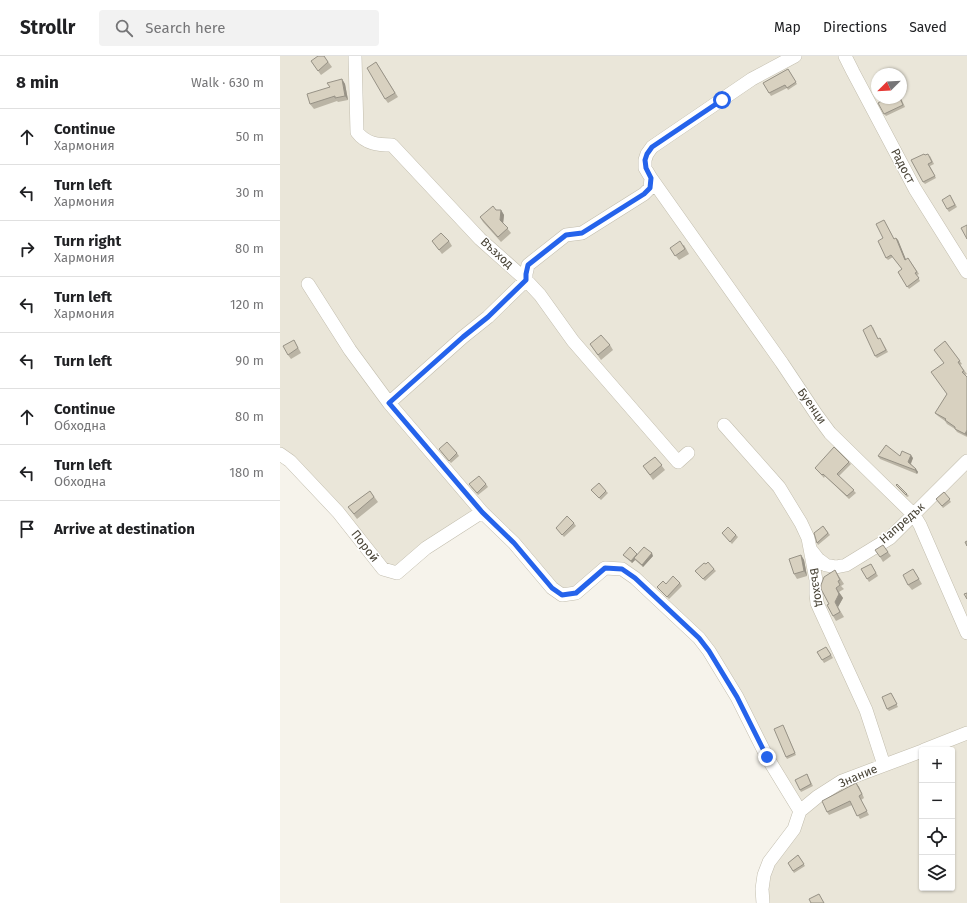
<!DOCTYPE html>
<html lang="en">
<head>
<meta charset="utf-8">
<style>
	:root { --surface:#fff; --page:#f2f2f2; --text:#202124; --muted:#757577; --line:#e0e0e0 }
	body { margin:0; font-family:"Fira Sans",sans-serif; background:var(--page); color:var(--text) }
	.controls { position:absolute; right:12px; bottom:12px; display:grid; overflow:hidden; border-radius:4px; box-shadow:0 1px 3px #0004 }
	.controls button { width:36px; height:36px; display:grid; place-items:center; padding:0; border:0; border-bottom:1px solid var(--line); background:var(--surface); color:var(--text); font:20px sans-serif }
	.compass { position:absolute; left:591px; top:12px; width:36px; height:36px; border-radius:50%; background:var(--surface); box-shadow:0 1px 3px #0004; rotate:246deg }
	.stop { position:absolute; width:12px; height:12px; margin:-9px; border:3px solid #2563eb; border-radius:50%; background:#fff }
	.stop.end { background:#2563eb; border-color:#fff; box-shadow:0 1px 4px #0008 }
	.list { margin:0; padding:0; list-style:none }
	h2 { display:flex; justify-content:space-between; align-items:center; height:52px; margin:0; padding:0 16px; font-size:17px }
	h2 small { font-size:13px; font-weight:400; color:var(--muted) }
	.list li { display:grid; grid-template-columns:26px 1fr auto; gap:12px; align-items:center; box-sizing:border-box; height:56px; padding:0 16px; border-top:1px solid var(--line) }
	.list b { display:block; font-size:15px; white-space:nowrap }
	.list p { margin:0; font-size:13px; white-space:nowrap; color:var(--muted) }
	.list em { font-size:13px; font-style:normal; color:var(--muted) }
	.icon { flex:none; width:22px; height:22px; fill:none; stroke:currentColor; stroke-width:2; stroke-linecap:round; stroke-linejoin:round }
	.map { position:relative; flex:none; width:687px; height:847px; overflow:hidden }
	header { display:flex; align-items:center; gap:24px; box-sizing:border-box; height:56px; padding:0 20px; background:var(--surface); border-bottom:1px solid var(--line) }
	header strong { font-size:19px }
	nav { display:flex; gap:22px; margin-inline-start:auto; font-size:14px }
	.search { width:280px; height:36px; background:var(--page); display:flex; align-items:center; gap:10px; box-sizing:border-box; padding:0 14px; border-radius:4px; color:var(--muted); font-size:15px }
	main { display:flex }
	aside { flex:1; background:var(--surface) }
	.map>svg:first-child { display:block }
</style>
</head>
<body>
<header>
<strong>Strollr</strong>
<div class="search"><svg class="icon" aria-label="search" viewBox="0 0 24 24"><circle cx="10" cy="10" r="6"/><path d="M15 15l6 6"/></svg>Search here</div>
<nav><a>Map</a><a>Directions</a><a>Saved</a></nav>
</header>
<main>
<aside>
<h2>8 min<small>Walk · 630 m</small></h2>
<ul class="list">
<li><svg class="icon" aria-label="ahead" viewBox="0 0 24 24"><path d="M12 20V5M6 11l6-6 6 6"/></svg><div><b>Continue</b><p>Хармония</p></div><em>50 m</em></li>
<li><svg class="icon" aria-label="left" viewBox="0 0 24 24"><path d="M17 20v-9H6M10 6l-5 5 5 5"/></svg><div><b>Turn left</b><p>Хармония</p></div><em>30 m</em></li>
<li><svg class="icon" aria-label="right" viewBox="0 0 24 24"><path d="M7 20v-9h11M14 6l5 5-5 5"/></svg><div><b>Turn right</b><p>Хармония</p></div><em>80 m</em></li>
<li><svg class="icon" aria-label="left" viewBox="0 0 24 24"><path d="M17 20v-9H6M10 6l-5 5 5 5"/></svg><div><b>Turn left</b><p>Хармония</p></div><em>120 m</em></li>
<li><svg class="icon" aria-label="left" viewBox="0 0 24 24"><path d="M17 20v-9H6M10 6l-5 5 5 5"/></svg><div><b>Turn left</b></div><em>90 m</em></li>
<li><svg class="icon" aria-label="ahead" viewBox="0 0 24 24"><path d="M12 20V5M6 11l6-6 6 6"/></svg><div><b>Continue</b><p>Обходна</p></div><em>80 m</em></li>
<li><svg class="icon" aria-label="left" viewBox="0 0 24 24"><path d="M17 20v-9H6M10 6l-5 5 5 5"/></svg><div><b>Turn left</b><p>Обходна</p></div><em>180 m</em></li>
<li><svg class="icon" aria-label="arrive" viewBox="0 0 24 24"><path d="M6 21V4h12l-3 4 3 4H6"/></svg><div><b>Arrive at destination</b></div></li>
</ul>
</aside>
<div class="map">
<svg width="687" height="847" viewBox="0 0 687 847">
	<rect width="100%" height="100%" fill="#f6f3eb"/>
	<path fill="#eae6d9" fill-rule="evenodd" d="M0,0H687V847H483L482,833L518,764L440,614L355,522L325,512L282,539L202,460L117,517L0,401ZM597,18H621V42H597ZM642,694H672V832H642Z"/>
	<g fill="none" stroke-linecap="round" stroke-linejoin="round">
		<g stroke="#c2bdad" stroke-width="14">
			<path id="minor" d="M75,0L77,76C86,88 98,89 112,89L200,183L246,224L260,239L293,285L398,406L408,397
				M565,0L573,16L635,133L687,216
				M371,122L502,307L536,358L550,377L634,459L640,469L687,577
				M28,228L70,294L109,347L202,456L234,487L272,532L282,539L296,537L325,512L342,513L355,522L419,582L429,595L457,641L487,701L520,755L514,773L489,806L484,819L482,833L483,847
				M109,347L183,281L208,261L246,224V218L248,209L286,179L302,177L364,138L370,132L371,122L365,112V104L367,98L372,91L472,23L515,0
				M444,369L499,431L521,467L528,482L536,524V538L537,547L586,654L604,709
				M0,398L10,405L58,456L103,513L117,517L146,492L202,456
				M531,494L538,503L546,509L556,511L566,509L610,482L687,405
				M644,694L687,677
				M520,755L537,741L562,725L642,695"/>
		</g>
		<use href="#minor" stroke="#fff" stroke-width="13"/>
	</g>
	<path fill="#bab4a5" d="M44,0L52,11L41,19L31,5Z
		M96,6L118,41L108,47L105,43Z
		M508,13L517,28L508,34L507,32L491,40L483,27Z
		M62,23L65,28L68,44L58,46L57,45L34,53L30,48L50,31Z
		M616,42H621L625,51L606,60L604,58L609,45Z
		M645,99L650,100L654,108L650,110L656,122L645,128L643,126Z
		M671,141L677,151L669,156L667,153Z
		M216,154H221L224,159L223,167L231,177L221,186L203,166L200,161Z
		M605,166L614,183L616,182L618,184L626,204L628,202L639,218L637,219L640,225L629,233L618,216L622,213L613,201L608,204L606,202L603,182Z
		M152,185H169L172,190L162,198Z
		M404,189L409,198L399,204L390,192Z
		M593,271L598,283L601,284L608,296L597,302L595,300Z
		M14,284L21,297L11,303L8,299Z
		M665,285L682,308L680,309L687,318L685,319L687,321V381L677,376L675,373L667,368L665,365L658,360L655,357L667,338L664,307Z
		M310,288L330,289L333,294L321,304Z
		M161,396L177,397L179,400L171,407Z
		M598,400H620L633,402L631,408L636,413L638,416L637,418L600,403Z
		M375,401L385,414L373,424L363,410Z
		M569,406L571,408L559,420L576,437L569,443L545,420L544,422L535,412Z
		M206,428L208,431L198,439L191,431Z
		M616,429L627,438L629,440L627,441Z
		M311,434L326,435L328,437L321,444Z
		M90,435L98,446L77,463L68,451Z
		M664,436L671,446L663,452L656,443Z
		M294,467L296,470L284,481L276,472Z
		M543,470L550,479L538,489L537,487Z
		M442,477L456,479L458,481L452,488Z
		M603,489L611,500L603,506L600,501Z
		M343,499H357L373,500L363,511L355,504L352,507L345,501Z
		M521,499L524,504L527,520L517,523L514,518Z
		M426,508L434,513L436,515L425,525L415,515Z
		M591,508L598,520L589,526L581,513Z
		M633,513L642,528L632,534L628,529Z
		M555,514L564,528L561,530L564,533L559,536L563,542L558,551L564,561L556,565L553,560Z
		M400,527L402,530L389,543L377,531L386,528Z
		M548,594L553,602L544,607L537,596Z
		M611,637L618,651L609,655L607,653Z
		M504,671L516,699L507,703L506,701Z
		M527,718L533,730L521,736L520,734Z
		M576,727L579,731L584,742L581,744L589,759L580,763L572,749L549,759L547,756Z
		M518,799L525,810L514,817L508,807Z"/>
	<path fill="#979286" d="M62,23L65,28L68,44L65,40Z
		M221,154L224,159L223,168L220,164Z
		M616,182L618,184L627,206L625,204Z
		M687,374V380L685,378Z
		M631,399L633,402L630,409L628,406Z
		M636,413L638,416L637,418L635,414Z
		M372,497L373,500L363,511L362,509Z
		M357,498L358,500L354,502L355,504L352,507L351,505Z
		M521,499L524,504L527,520L524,515Z
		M556,532L563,542L558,551L564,561L555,546Z
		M576,727L579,731L584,742L582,738Z"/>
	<path fill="#d8d1c0" stroke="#979286" d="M38,0H44L48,6L38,15L31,5Z
		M96,6L115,37L105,43L87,12Z
		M508,13L516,26L507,32L505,29L489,37L483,27Z
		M62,23L65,40L55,42V40L30,48L27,38L50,31L47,27Z
		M607,42L608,45L616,42H620L623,49L604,58L598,47Z
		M644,98L645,99L648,98L652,106L648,108L655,120L643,126L631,104Z
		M670,139L675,149L667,153L662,144Z
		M213,150L216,154H221L220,164L228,172L218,181L200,161Z
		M604,164L614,183L616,182L625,204L628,202L637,216L635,217L639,222L627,231L618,216L622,213L611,199L606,202L598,185L603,182L596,168Z
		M687,169V183L681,172Z
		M161,177L169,185L159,194L152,185Z
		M400,185L405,193L395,200L390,192Z
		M591,269L598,283L600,282L606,294L595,300L583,274Z
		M321,279L330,289L318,299L310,288Z
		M14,284L18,292L8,299L3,290Z
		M665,285L680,305L678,306L684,315L682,316L687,321V374L685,378L675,373V371L665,364L666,363L655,357L667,338L651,316L664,307L654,294Z
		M167,386L177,397L169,405L159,393Z
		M606,389L620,400L622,395L631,399L628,406L636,413L635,414L598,400Z
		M554,391L569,406L557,418L574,434L567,440L543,418L542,419L535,412Z
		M375,401L382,409L370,419L363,410Z
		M199,420L206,428L197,437L189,428Z
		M319,427L326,435L319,442L311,434Z
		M617,428L627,438L626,439L616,429Z
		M90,435L94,441L74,458L68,451Z
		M664,436L670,443L662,450L656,443Z
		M287,460L294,467L282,479L276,472Z
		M543,470L548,477L537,487L534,477Z
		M448,471L456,479L450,486L442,477Z
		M687,485V490L685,486Z
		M603,489L608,496L600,501L595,494Z
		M350,491L357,498L351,505L343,499Z
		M364,491L372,497L362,509L354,502Z
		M521,499L524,515L514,518L509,503Z
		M428,506L434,513L423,523L415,515L424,507L426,508Z
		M591,508L596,517L587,523L581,513Z
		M633,513L639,523L628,529L623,519Z
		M555,514L560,524L558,525L560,529L556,532L559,538L555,546L560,556L553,560L547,549L549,548L541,533V529L544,521Z
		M393,520L400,527L387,541L377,531L383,525L386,528Z
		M687,537V543L684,538Z
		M546,591L551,599L542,604L537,596Z
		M611,637L617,648L607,653L602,641Z
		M503,669L515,697L506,701L494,673Z
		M640,712H642V717Z
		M527,718L531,728L520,734L515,724Z
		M576,727L582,738L579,740L587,755L577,760L570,745L547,756L542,745Z
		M518,799L524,808L513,815L508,807Z
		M539,838L544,847H531L529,843Z"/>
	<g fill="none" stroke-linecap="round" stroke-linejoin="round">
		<path stroke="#2563eb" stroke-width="5" d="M442,44L372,91L367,98L365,104L366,112L371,122L370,132L364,138L302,177L286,179L248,209L246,218V224L208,261L183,281L109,347L202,456L234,487L272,532L282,539L296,537L325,512L342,513L355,522L419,582L429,595L457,641L487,701"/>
	</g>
	<g text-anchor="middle" stroke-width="3" stroke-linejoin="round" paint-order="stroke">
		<g font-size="12" fill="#4a4538" stroke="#fff">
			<text transform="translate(623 110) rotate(62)" y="4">Радост</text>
			<text transform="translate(217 197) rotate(42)" y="4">Възход</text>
			<text transform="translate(532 350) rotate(55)" y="4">Буенци</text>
			<text transform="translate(622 467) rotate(-41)" y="4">Напредък</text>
			<text transform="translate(85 490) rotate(52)" y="4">Порой</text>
			<text transform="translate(537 531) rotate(80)" y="4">Възход</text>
			<text transform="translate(578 720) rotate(-23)" y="4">Знание</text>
		</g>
	</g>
</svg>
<div class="controls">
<button>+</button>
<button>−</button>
<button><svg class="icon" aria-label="locate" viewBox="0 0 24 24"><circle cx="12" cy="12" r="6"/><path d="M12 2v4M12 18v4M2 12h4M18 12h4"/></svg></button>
<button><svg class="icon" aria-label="layers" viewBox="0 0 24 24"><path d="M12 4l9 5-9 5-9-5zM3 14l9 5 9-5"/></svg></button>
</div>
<svg class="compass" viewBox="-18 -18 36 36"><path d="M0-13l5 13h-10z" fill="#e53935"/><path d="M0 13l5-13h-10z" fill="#757577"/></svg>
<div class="stop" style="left:442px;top:44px"></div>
<div class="stop end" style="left:487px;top:701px"></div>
</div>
</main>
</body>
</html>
